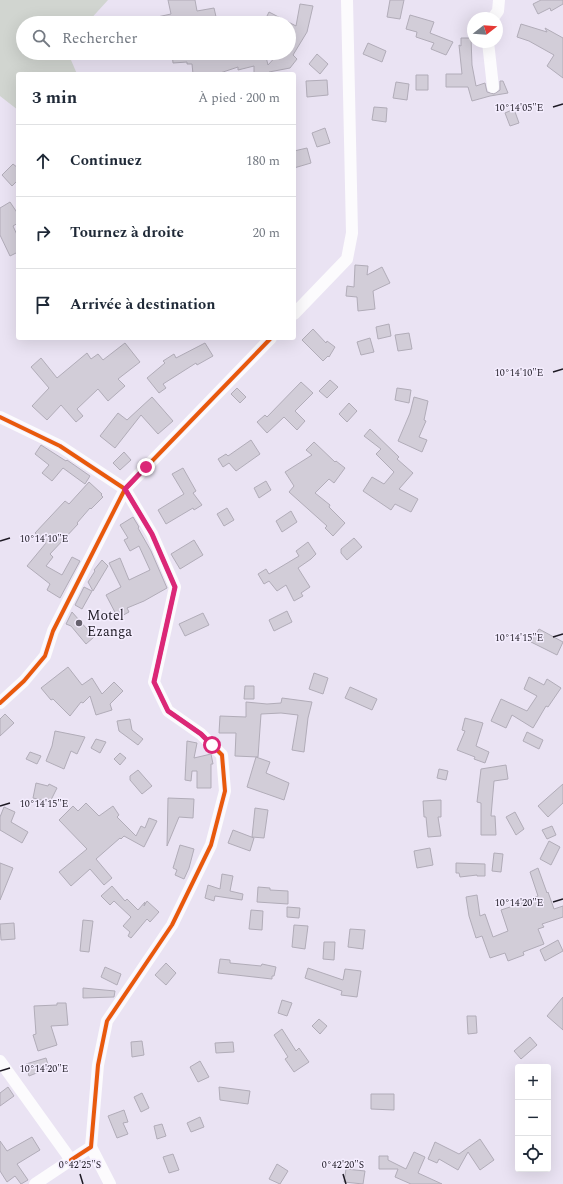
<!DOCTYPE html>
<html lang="fr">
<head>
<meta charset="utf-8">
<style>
	:root { --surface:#fff; --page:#f2f2f3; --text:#1f2937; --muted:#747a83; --line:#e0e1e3 }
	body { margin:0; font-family:Spectral,serif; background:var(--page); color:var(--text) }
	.controls { position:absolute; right:12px; bottom:12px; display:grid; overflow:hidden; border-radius:4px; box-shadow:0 4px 16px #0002 }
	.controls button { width:36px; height:36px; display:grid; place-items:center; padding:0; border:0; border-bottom:1px solid var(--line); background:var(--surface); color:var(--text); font:20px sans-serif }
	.compass { position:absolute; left:467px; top:12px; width:36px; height:36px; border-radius:50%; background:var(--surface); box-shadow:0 4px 16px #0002; rotate:73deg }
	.stop { position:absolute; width:12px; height:12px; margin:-9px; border:3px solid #db2777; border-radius:50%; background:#fff }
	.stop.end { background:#db2777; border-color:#fff; box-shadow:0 1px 4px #0008 }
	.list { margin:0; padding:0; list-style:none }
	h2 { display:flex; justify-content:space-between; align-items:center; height:52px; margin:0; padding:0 16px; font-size:17px }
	h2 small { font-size:13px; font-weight:400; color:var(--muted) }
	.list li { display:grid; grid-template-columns:26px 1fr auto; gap:12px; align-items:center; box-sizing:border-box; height:72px; padding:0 16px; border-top:1px solid var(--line) }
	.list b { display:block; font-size:15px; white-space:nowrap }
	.list em { font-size:13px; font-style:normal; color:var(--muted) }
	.icon { flex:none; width:22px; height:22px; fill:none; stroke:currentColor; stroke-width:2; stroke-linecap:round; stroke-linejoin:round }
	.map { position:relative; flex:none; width:563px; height:1184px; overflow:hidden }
	.search { position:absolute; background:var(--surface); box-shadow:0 4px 16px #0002; left:16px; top:16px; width:280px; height:44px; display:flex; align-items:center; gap:10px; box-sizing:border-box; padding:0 14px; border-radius:22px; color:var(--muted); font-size:15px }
	.panel { position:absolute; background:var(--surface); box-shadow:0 4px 16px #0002; left:16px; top:72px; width:280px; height:268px; border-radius:4px }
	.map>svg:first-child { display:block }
</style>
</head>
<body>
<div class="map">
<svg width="563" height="1184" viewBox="0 0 563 1184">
	<rect width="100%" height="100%" fill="#eae3f3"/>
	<path fill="#d1d5d0" d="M0,0H108L87,23H23V53H68L77,74H18V110L0,96Z"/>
	<path fill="#d2cdd8" stroke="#b1acb8" d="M168,0H195L197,11L214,8L217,21L208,23H148V19L171,14Z
		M390,0H404L400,19L387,17Z
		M541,0H563V4L551,11L550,8L538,14L533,4Z
		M300,4L313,6L307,32L293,55L297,59L290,68L269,72V74H254V66L238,70V67L217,74H193L192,64H187V62L173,63L172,53H265L268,65L279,53H289V23H271L265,20L269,12L296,26Z
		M410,15L434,22L430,33L453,42L446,55L431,49L434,43L416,37L417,32L406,29Z
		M521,24L547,32L545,28L563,38V78L547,66L554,55L529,41L517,37Z
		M461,38H471L472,65L476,86L485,83L487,92L494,94L500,90V81H503L508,93L490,96L472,101L468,87H446V74H462L459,45L461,46Z
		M368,43L386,51L382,62L363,54Z
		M317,54L328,64L320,74L309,64Z
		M416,75H428V90H416Z
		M327,80L328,95L307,97L306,81Z
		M396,82L409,84L407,100L393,98Z
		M374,107L387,108L386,122L372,120Z
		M514,109L519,123L510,126L505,113Z
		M325,128L330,143L317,147L312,133Z
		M307,148L311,163L294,168V151Z
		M13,164L18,168V180L12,186L2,175Z
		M10,202L18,214V223L13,226L18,237V252L10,256L0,235V208Z
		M355,265L368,266L367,275L382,267L390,283L373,291L375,309L358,311L357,297L346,296L347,286L354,287Z
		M389,324L391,336L378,339L376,327Z
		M313,329L326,343L327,341L335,347L329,357L328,356L323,361L302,340Z
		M409,333L412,349L398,351L395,335Z
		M370,338L374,352L361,355L357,342Z
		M125,343L140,362L118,379L125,386L108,401L98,389L77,409L83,416L76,422L61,405L47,420L32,406L49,388L31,367L41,358L57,378L87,353L91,359L98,354L103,360Z
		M205,343L213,356L197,365L196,363L163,384L166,388L159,393L147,378L165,363L163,361L174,354L176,358Z
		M330,380L338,387L327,398L319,391Z
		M301,382L313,393L295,411L305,421L297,430L284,417L267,433L257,422L265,415L267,417Z
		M237,388L246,397L240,403L231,394Z
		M397,388L411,390L409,403L395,400Z
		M152,397L173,421L158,434L141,415L115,448L100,436L118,413L127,420Z
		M414,397L428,401L424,420L426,421L419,437L427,440L422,452L398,441L410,413Z
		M349,403L357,411L347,422L339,414Z
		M370,429L399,457L397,459L413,473L399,489L418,499L411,512L395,504L391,510L363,491L372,477L384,484L394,472L376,454L381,449L364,436Z
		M251,440L260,454L236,471L229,463L223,467L218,459L226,454L228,456Z
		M314,442L335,462L336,461L345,468L334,483L329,479L315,493L330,505L329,507L345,523L333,536L325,528L327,526L289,492L294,486L285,472L312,455L306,450Z
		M41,445L66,461L67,460L90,476L85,484L63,468L52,481L42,473L49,465L35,454Z
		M124,452L131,460L120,470L113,463Z
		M183,468L196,491L193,493L202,505L194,510L193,508L166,524L158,510L184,494L172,474Z
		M266,481L271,490L259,498L254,488Z
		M89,482L102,494L101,495L103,497L91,509L90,508L77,523L78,524L50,554L53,557L46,566L62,575L72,557L80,561L60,598L47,590L50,584L27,566L46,543L35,533L65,501L69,504Z
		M227,508L234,520L224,526L217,514Z
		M291,511L297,522L282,532L276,521Z
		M133,517L139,527L138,528L151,551L167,588L144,601L127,608L129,612L118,618L106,595L121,587L109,563L120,558L129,580L150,570L139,546L130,551L124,540L128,538L120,525Z
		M354,538L362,547L347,560L341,553V549Z
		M194,540L203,555L180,569L171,554Z
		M308,542L316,554L311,559L298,568L310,587L301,593L303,596L294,601L286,585L277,591L269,581L264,584L258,574L266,569L269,574L299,556L296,551Z
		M102,560L108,566L93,591L88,582L95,571L94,570Z
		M84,587L92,591L82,609L75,605Z
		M287,611L292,622L274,631L269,620Z
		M72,612L94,637L86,644L71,626L66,624Z
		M203,613L209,625L185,636L179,624Z
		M539,629L563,642L557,655L531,642Z
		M68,667L82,685L92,678L102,694L114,682L123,691L110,704L112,710L96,715L90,696L83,703L81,702L70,716L53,699L51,700L41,688Z
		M314,673L328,678L323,694L309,689Z
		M529,677L544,685L547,679L561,688L548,707L546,706L533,728L512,715L506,728L491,721L501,699L527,711L537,696L524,689Z
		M245,686H254V699H244Z
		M350,687L377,699L372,710L345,698Z
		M282,698L312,702L308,718L304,752L292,750L298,715L281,713L261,714L258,757L235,756L236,733H219L220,716L246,717V702L267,704L281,703Z
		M5,714L14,723L0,736V719Z
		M465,718L483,723L476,746L489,752L485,763L474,759L475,757L457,750L465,731L462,730Z
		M130,719L132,730L143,739L138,745L119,731L117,721Z
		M55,731L85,737L77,754L71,751L64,769L46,761L52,746Z
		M527,732L543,740L539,749L523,741Z
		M96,739L106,742L100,753L91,748Z
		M187,741L197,743L194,758L211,754L213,764H211V788H197V771H192L191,781L185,780Z
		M30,752L41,756L37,764L26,759Z
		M120,753L126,758L120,765L114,759Z
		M256,757L270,762L266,773L289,783L284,800L247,787Z
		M506,765L508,779L494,781L491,816H495L496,835H481V803L477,802L481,769Z
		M439,769L448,771L446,780L437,778Z
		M138,770L152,786L142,794L130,780V776Z
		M36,783L48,786L49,784L57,788L50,802L33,798Z
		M563,784V803L548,817L538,806Z
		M168,798L194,799L193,818L179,817L167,846Z
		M441,800V817H438L441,836L428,837L426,817H424L423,801Z
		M86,803L99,816L113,806L119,815L117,817L136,836L141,826L145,828L149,818L157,821L144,847L124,836L121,839L120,838L96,859L112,878L104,885L90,869L71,886L59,872L87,849L59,820L73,806L78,811Z
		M4,807L15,812L11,822L28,832L22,843L0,830V817Z
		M255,808L268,810L264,838L252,837Z
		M515,812L524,829L516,835L506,817Z
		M552,826L556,835L547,839L542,830Z
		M233,830L254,838L250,851L228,843Z
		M549,841L560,847L551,865L540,859Z
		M180,845L194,849L189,868L184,879L175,875L177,870L173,868Z
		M430,848L433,865L417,868L414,851Z
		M494,853L503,854L501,872L492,871Z
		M0,863L13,868L0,900Z
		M456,863L485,864V876H477V875L460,877L459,873H456Z
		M538,868L547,893L548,892L554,909L563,906V917L542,924L544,927L538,929L544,944L523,952L524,955L508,961L505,953L490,958L482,936L476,938L469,916L466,897L477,895L480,916L485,914L493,937L508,931L501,910L531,900L530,899L538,896L530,872Z
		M222,874L233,876L230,891L243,894L242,900L215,896L214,901L205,898L208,885L220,889Z
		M112,886L125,901L127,899L138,910L145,902L144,906L147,901L159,912L150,922L147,919L131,938L128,936L130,932L123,926L131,917L114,901L110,905L101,896Z
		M258,887L270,888V890L288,891V904L257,902Z
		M287,907L300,908L299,918L287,917Z
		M251,910L263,911L262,930L249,929Z
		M83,920L93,921L89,952L80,951Z
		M14,923L15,939L1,940L0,924Z
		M294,925L308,926L305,949L292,947Z
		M350,929L365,930L363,949L348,947Z
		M558,940L563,951L545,961L540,950Z
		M324,942H335L334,960L323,959Z
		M220,959L230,960V963L261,966L262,964L276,967L274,976H272V979L218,973Z
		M166,963L176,973L166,985L155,975Z
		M105,967L121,974L117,985L101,977Z
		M308,968L343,980L345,969L361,971L357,997L341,995L342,991L305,978Z
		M83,988L115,991L114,997L83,998Z
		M563,997V1030L547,1016Z
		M282,1000L292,1003L287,1016L278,1013Z
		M57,1003H66L68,1025L51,1026L57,1045L38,1051L33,1035L36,1034L34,1006L57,1005Z
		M467,1016H476L477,1033L468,1034Z
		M319,1019L327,1026L320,1034L312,1026Z
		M282,1029L296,1051L299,1048L309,1062L294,1072L285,1059L288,1057L274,1035Z
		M530,1037L537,1045L521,1059L514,1051Z
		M142,1041L144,1055L132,1057L131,1042Z
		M233,1042L234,1052L216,1053L215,1043Z
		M46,1058L49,1068L29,1076L26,1064Z
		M200,1061L209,1077L198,1082L190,1067Z
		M8,1087L14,1096L0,1106V1093Z
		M219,1087L250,1091L248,1104L220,1100Z
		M142,1093L149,1108L141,1112L134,1097Z
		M371,1094H394V1110L371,1109Z
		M124,1110L128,1122L123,1123L128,1134L117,1138L108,1116Z
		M200,1117L204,1127L191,1132L187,1123Z
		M162,1124L166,1136L157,1139L154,1126Z
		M32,1137L40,1150L17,1164L28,1180L21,1184L15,1176L7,1182L0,1171V1141L7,1151Z
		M480,1139L494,1160L480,1170L468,1152L458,1170L439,1159L437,1163L428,1159L435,1142L459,1154Z
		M414,1152L425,1157L418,1173L442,1184H411L395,1177L398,1169H379V1156H388V1160L406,1169Z
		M173,1154L179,1170L169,1173L163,1157Z
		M277,1164L288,1171L280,1184L269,1179Z
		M346,1169L365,1171L363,1184L344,1182Z"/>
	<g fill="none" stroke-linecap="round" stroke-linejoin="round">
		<path stroke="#fcfbfd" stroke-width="12" d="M493,18L498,11L499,0
			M488,42L493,87
			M294,314L347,259L352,233L347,0
			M0,417L60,446L125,489L152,534L175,587L154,682L168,711L201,734L222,755L225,791L211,845L172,925L107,1021L98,1065L91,1147L71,1160
			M0,703L24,681L45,656L53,631L125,489L271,338
			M0,1061L71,1160L35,1184
			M91,1147L110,1184"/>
		<g stroke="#f4edfe" stroke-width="6">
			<path id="cycleway" d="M0,417L60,446L125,489L152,534L175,587L154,682L168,711L201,734L222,755L225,791L211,845L172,925L107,1021L98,1065L91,1147L71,1160
				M0,703L24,681L45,656L53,631L125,489L271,338"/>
		</g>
		<use href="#cycleway" stroke="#e8590c" stroke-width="4"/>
	</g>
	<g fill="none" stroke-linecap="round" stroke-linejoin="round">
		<path stroke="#db2777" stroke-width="5" d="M146,467L125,489L152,534L175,587L154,682L168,711L201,734L212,745"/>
	</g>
	<path fill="none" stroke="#1e1a24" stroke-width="1.5" d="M553,107L563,104M553,372L563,369M0,541L10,538M553,637L563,634M0,806L10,803M553,902L563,899M0,1071L10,1068M80,1174L83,1184M343,1174L346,1184"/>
	<circle fill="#65606c" stroke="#f4edfe" stroke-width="1.5" cx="79" cy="623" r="4"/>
	<g text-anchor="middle" stroke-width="3" stroke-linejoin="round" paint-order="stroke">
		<g font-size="14" fill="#1e1a24" stroke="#f4edfe" text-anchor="start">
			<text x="87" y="620">Motel<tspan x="87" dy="16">Ezanga</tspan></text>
		</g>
	</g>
	<g font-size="10" text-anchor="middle" fill="#1e1a24" stroke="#f4edfe" stroke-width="3" stroke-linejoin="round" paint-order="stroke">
		<text x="519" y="111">10°14'05"E</text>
		<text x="519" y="376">10°14'10"E</text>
		<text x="44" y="542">10°14'10"E</text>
		<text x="519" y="641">10°14'15"E</text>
		<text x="44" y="807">10°14'15"E</text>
		<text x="519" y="906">10°14'20"E</text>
		<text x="44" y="1072">10°14'20"E</text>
		<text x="80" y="1168">0°42'25"S</text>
		<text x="343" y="1168">0°42'20"S</text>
	</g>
</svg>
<div class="controls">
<button>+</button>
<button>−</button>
<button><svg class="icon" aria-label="locate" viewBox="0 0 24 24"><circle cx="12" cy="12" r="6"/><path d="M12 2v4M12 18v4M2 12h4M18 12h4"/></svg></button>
</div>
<svg class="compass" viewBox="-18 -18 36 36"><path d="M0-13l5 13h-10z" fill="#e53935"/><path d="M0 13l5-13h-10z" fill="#747a83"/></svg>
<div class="stop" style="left:212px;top:745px"></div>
<div class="stop end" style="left:146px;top:467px"></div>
<div class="search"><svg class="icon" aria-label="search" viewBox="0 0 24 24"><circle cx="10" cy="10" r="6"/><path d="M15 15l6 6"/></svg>Rechercher</div>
<section class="panel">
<h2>3 min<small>À pied · 200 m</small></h2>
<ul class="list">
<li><svg class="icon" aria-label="ahead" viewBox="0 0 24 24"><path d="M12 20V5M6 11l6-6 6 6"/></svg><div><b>Continuez</b></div><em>180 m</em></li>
<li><svg class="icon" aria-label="right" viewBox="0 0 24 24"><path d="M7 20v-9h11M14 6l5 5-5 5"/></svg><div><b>Tournez à droite</b></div><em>20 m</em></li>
<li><svg class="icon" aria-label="arrive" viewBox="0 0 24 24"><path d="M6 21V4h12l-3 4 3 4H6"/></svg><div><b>Arrivée à destination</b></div></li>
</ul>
</section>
</div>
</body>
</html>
